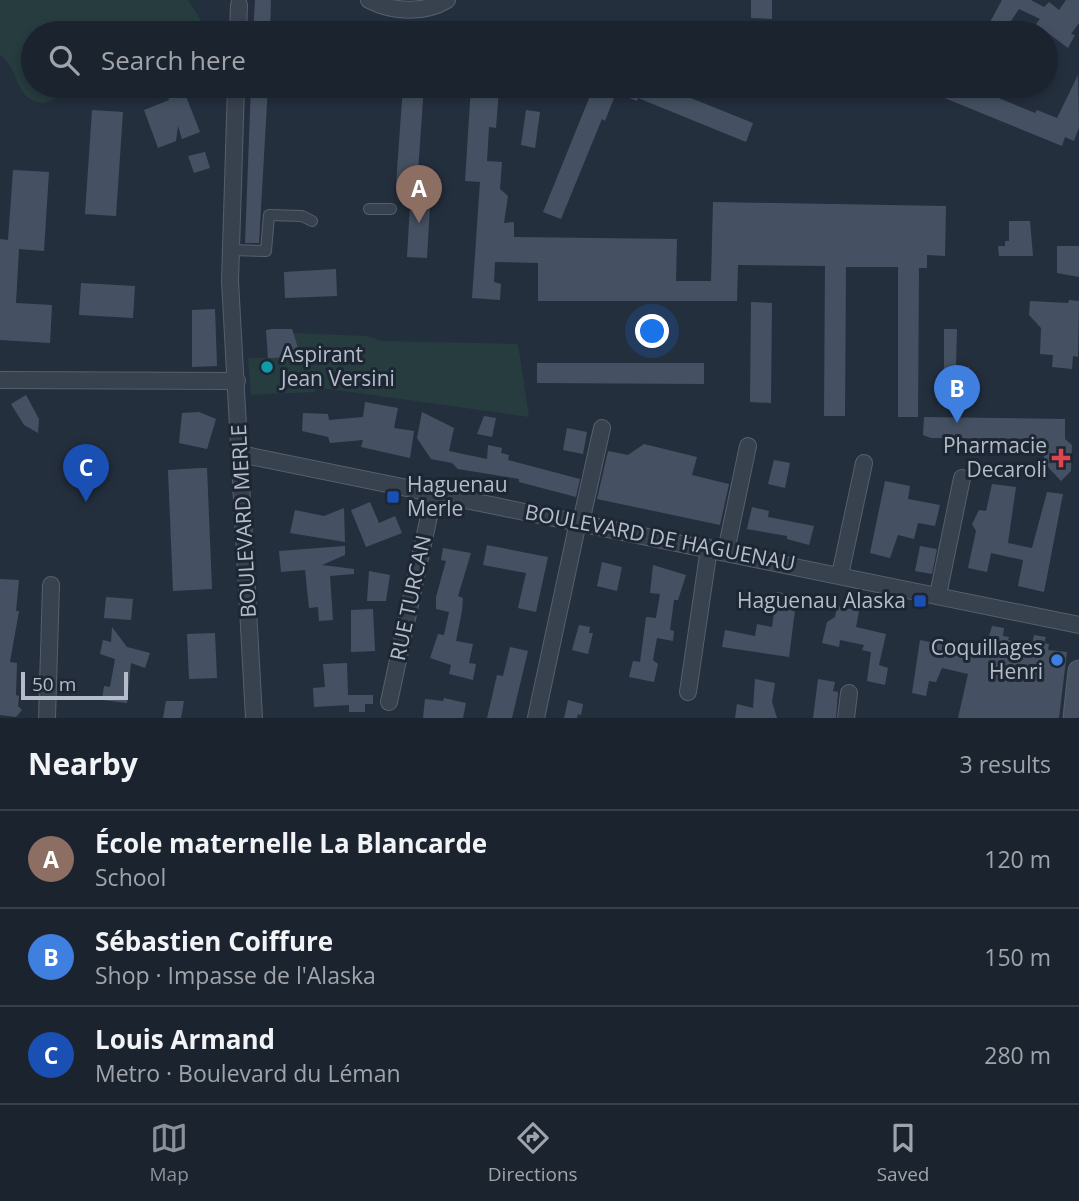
<!DOCTYPE html>
<html lang="en">
<head>
<meta charset="utf-8">
<style>
	:root { --surface:#1b232e; --page:#282f3a; --text:#f1f3f6; --muted:#a0a4aa; --line:#39404a; --accent:#8c9099 }
	body { margin:0; font-family:"Open Sans",sans-serif; background:var(--page); color:var(--text) }
	.scale { position:absolute; left:21px; bottom:18px; width:107px; box-sizing:border-box; padding-left:7px; border:4px solid #b4bcc9; border-top:0; font-size:19px; line-height:24px; white-space:nowrap; color:#b4bcc9; -webkit-text-stroke:5px #1d2633; paint-order:stroke }
	.you { position:absolute; left:653px; top:332px; width:24px; height:24px; margin:-18px; border:5px solid #fff; border-radius:50%; background:#1a73e8; box-shadow:0 0 0 10px #1a73e833 }
	.badge { display:grid; place-items:center; width:46px; height:46px; border-radius:50%; background:var(--accent); color:#fff; font-size:23px; font-weight:700 }
	.pin { position:absolute; translate:-50% -58px; filter:drop-shadow(0 2px 4px #0008) }
	.pin::after { content:''; position:absolute; top:37px; width:24px; height:21px; background:inherit; clip-path:polygon(0 0,100% 0,50% 100%) }
	.list { margin:0; padding:0; list-style:none }
	h2 { display:flex; justify-content:space-between; align-items:center; height:91px; margin:0; padding:0 28px; font-size:30px }
	h2 small { font-size:23px; font-weight:400; color:var(--muted) }
	.list li { display:grid; grid-template-columns:46px 1fr auto; gap:21px; align-items:center; box-sizing:border-box; height:98px; padding:0 28px; border-top:2px solid var(--line) }
	.list b { display:block; font-size:26px; white-space:nowrap }
	.list p { margin:0; font-size:23px; white-space:nowrap; color:var(--muted) }
	.list em { font-size:23px; font-style:normal; color:var(--muted) }
	.icon { flex:none; width:38px; height:38px; fill:none; stroke:currentColor; stroke-width:2; stroke-linecap:round; stroke-linejoin:round }
	.map { position:relative; flex:none; width:1079px; height:718px; overflow:hidden }
	.search { position:absolute; background:var(--surface); box-shadow:0 4px 10px #0003; left:21px; right:21px; top:21px; height:77px; display:flex; align-items:center; gap:18px; box-sizing:border-box; padding:0 24px; border-radius:38px; color:var(--muted); font-size:26px }
	.sheet { height:385px; background:var(--surface) }
	nav { display:flex; justify-content:space-around; align-items:center; box-sizing:border-box; height:98px; border-top:2px solid var(--line); background:var(--surface); font-size:19px; color:var(--muted) }
	nav a { display:grid; justify-items:center; gap:4px }
	nav .on { color:var(--accent) }
	.map>svg:first-child { display:block }
</style>
</head>
<body>
<div class="map">
<svg width="1079" height="718" viewBox="0 0 1079 718">
	<rect width="100%" height="100%" fill="#242f3e"/>
	<path fill="#263c3f" d="M0,0H188L202,22L199,33H33V86H86L44,103C12,101 21,68 0,55Z
		M293,333L367,336L382,341L518,344L529,417L315,387V392L251,395L248,358L301,357Z"/>
	<path fill="#455162" d="M255,0H271L270,33H253Z
		M751,0H772V19L751,18Z
		M1002,0H1031L1044,7L1049,2L1059,10L1066,0H1079V23L1071,34L1075,35L1068,48L1036,24L1040,19L1019,9L1003,33H984Z
		M1078,75L1079,127L1074,141L1065,137L1062,146L915,86H976L973,90L987,98L989,94L1035,113L1037,110L1057,118Z
		M164,86H182L200,132L182,139L178,126L176,141L158,148L144,110L169,100Z
		M251,86H268L259,243H245Z
		M403,86H424L417,186L396,184Z
		M471,86H497L499,89L496,128L489,127L487,161L502,162L500,189L508,196L504,223L514,222V237L677,239L676,281H711L713,202L946,206L945,256L927,255V268H919L918,417H898V267H846L845,416H824L825,266L738,265L737,301H538V263L495,262L494,282L501,284L500,300L472,298L480,182L465,181Z
		M594,86H661L753,123L746,142L638,98L637,101L616,93L605,121L602,119L561,219L543,212Z
		M92,110L123,112L116,216L85,214Z
		M526,110L540,112L535,148L521,145Z
		M205,152L210,168L194,173L188,156Z
		M13,170L49,172L44,251L19,249L16,303L52,305L50,343L0,340V239L8,240Z
		M410,205L430,206L427,258L407,257Z
		M1009,221H1030L1033,256H999L998,246H1005V241H1009Z
		M1057,246H1079V277L1057,273Z
		M336,269L337,296L285,298L284,272Z
		M81,283L135,286L133,318L79,315Z
		M1069,300L1079,301L1078,357L1073,356L1072,369L1052,367L1053,355L1040,354L1041,328L1029,315L1030,301L1068,303Z
		M751,302L772,303L771,403L750,402Z
		M215,309L217,366L192,367V310Z
		M272,329H292L301,357L268,358L266,330Z
		M944,329H957L956,367H969V393L944,392Z
		M537,363H704V384L537,383Z
		M26,395L39,419L38,433L24,425L11,404Z
		M365,402L398,408L394,428L414,431L410,458L361,447L363,440L330,443L328,437L302,431L303,413L328,414L329,420L363,417Z
		M199,412L216,419L207,449L179,443L182,413Z
		M422,412L454,428L449,451L487,459L488,445L502,448L501,453L509,455L508,460L580,479L576,497L519,482V479L458,469L452,463L431,459L417,438Z
		M484,416L496,418L492,437L477,434Z
		M924,417L1065,419V439L1072,445L1071,471L1061,481L1044,463V439L931,438L923,435Z
		M567,428L587,432L583,454L563,450Z
		M644,444L697,457L692,475L729,484L720,525L597,499L608,451L628,455Z
		M774,460L790,463L785,488L768,484Z
		M200,468H207L212,589L173,591L168,470Z
		M885,481L910,486L908,499L940,505L935,526L918,523L914,539L898,535L890,558L870,553Z
		M992,484L1016,487L1008,543L1032,548L1047,492L1063,494L1044,592L1018,586L1023,560L991,553L987,572L968,568L976,531L972,524L979,510L986,511Z
		M370,502L379,523L395,516L402,533L366,547L351,510Z
		M752,507L769,511L768,517L814,526L809,545L787,539V536L747,529Z
		M344,508L345,542L290,533L295,510L324,516Z
		M487,545L548,557L536,612L518,608L526,573L483,565Z
		M345,546V555L322,565L354,569V574L330,576L333,620L319,621L318,607L309,608L305,570L281,572L279,551Z
		M920,546L937,549L932,574L915,571Z
		M443,548L471,553L458,596L463,598L462,611L456,641L473,644L469,663L476,664L473,680L449,674L451,665L430,658L438,634L444,635L449,612L436,609V597L446,561L441,560Z
		M602,562L622,567L617,591L597,586Z
		M653,565L686,575L678,600H674L670,630L674,631L673,641L657,638L653,660L658,664L654,682L629,677L633,661L640,662L646,617L656,618L660,594L650,593Z
		M369,571L390,575L386,601H367Z
		M0,579L19,580L16,611H19L10,662L17,663L16,695L19,696L18,706L22,710L16,717L0,715Z
		M777,592L797,595L789,657L722,647L725,630L755,636L757,624L772,627Z
		M106,597L133,599L131,620L104,618Z
		M837,606L859,611L856,627L886,634L879,665L888,668L885,685L867,681L871,652L862,650L864,645L840,640L839,647L822,643L827,622L835,617Z
		M373,609L375,651L351,652V610Z
		M579,625L590,627L589,633H593L588,654L572,650Z
		M992,626L1004,628L1003,636L1009,637L1008,640L1032,645L1034,635L1046,637L1044,643L1049,644L1048,650L1067,652L1059,718H958L968,674L942,668L936,682L929,681L926,696L912,693L920,640L984,653Z
		M112,627L127,647L150,653L145,668L131,663L127,703L102,700L104,686L110,687L115,659L100,654L103,640L111,642Z
		M215,633L217,678L189,679L187,634Z
		M510,647L528,651L512,718H487L497,675L503,676Z
		M347,663L348,695H373V704H365V712H349V705L314,707L313,688L325,687L323,664Z
		M755,679L775,683L772,702L777,718H735L737,704L753,708Z
		M818,679L835,682L833,691L838,692L836,718H813Z
		M444,698L466,703L463,718H423L425,699L443,701Z
		M568,700L583,704L581,715L578,714L577,718H564Z
		M166,701H184L181,718H163Z"/>
	<g fill="none" stroke-linecap="round" stroke-linejoin="round">
		<g stroke="#565f6c" stroke-width="12">
			<path id="pedestrian" d="M369,209H391
				M231,250L266,251L269,215L302,216L312,221"/>
		</g>
		<g stroke="#565f6c" stroke-width="18">
			<path id="minor" d="M369,0C392,12 424,14 447,0
				M238,33L239,5
				M236,86L230,281L254,718
				M0,380L237,381
				M240,454L1079,625
				M581,522L602,428
				M726,551L748,446
				M840,575L864,463
				M938,595L962,478
				M688,692L709,548
				M389,702L434,493
				M47,718L51,585
				M536,718L578,522
				M846,718L849,693"/>
		</g>
		<g stroke="#565f6c" stroke-width="23">
			<path id="secondary" d="M1074,718L1079,671"/>
		</g>
		<use href="#pedestrian" stroke="#38414e" stroke-width="10"/>
		<use href="#minor" stroke="#38414e" stroke-width="16"/>
		<use href="#secondary" stroke="#465061" stroke-width="21"/>
	</g>
	<circle fill="#0f9aa8" stroke="#1d2633" stroke-width="2.5" cx="267" cy="367" r="7"/>
	<path fill="#e0444e" stroke="#1d2633" stroke-width="2.5" d="M1057.5 447.5h7v7h7v7h-7v7h-7v-7h-7v-7h7z"/>
	<g fill="#1a4fb4" stroke="#1d2633" stroke-width="2.5">
		<rect x="386" y="490" width="14" height="14" rx="3.5"/>
		<rect x="913" y="594" width="14" height="14" rx="3.5"/>
	</g>
	<circle fill="#3f7fe0" stroke="#1d2633" stroke-width="2.5" cx="1057" cy="660" r="7"/>
	<g text-anchor="middle" stroke-width="6" stroke-linejoin="round" paint-order="stroke">
		<g font-size="21" fill="#b4bcc9" stroke="#1d2633" text-anchor="end">
			<text x="281" y="362" text-anchor="start">Aspirant<tspan x="281" dy="24">Jean Versini</tspan></text>
			<text x="1047" y="453">Pharmacie<tspan x="1047" dy="24">Decaroli</tspan></text>
			<text x="407" y="492" text-anchor="start">Haguenau<tspan x="407" dy="24">Merle</tspan></text>
			<text x="906" y="608">Haguenau Alaska</text>
			<text x="1043" y="655">Coquillages<tspan x="1043" dy="24">Henri</tspan></text>
		</g>
		<g font-size="21" fill="#b4bcc9" stroke="#1d2633">
			<text transform="translate(244 521) rotate(-93)" y="7">BOULEVARD MERLE</text>
			<text transform="translate(660 538) rotate(11)" y="7">BOULEVARD DE HAGUENAU</text>
			<text transform="translate(411 598) rotate(-78)" y="7">RUE TURCAN</text>
		</g>
	</g>
</svg>
<div class="scale">50 m</div>
<div class="you"></div>
<div class="pin badge" style="left:419px;top:223px;background:#8d6e63">A</div>
<div class="pin badge" style="left:957px;top:423px;background:#3f7fe0">B</div>
<div class="pin badge" style="left:86px;top:502px;background:#1a4fb4">C</div>
<div class="search"><svg class="icon" aria-label="search" viewBox="0 0 24 24"><circle cx="10" cy="10" r="6"/><path d="M15 15l6 6"/></svg>Search here</div>
</div>
<section class="sheet">
<h2>Nearby<small>3 results</small></h2>
<ul class="list">
<li><span class="badge" style="background:#8d6e63">A</span><div><b>École maternelle La Blancarde</b><p>School</p></div><em>120 m</em></li>
<li><span class="badge" style="background:#3f7fe0">B</span><div><b>Sébastien Coiffure</b><p>Shop · Impasse de l'Alaska</p></div><em>150 m</em></li>
<li><span class="badge" style="background:#1a4fb4">C</span><div><b>Louis Armand</b><p>Metro · Boulevard du Léman</p></div><em>280 m</em></li>
</ul>
</section>
<nav>
<a class="on"><svg class="icon" aria-label="map" viewBox="0 0 24 24"><path d="M3 6l6-2 6 2 6-2v14l-6 2-6-2-6 2zM9 4v14M15 6v14"/></svg>Map</a>
<a><svg class="icon" aria-label="directions" viewBox="0 0 24 24"><path d="M12 3l9 9-9 9-9-9zM9 14v-3h6M13 9l2 2-2 2"/></svg>Directions</a>
<a><svg class="icon" aria-label="saved" viewBox="0 0 24 24"><path d="M7 4h10v16l-5-4-5 4z"/></svg>Saved</a>
</nav>
</body>
</html>
